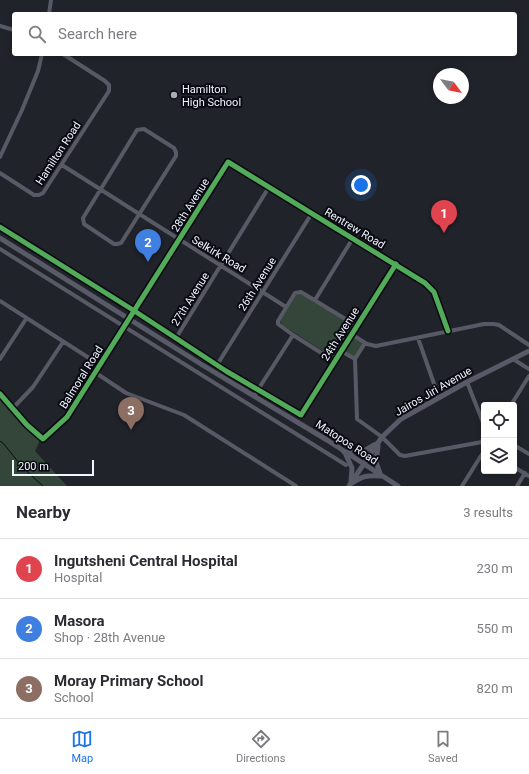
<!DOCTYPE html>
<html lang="en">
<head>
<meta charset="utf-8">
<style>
	:root { --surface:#fff; --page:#f2f2f3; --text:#2b2b33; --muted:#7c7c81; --line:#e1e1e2; --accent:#1a73e8 }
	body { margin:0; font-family:Roboto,sans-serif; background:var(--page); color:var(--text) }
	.controls { position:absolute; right:12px; bottom:12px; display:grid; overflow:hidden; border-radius:4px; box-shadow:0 2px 6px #0003 }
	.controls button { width:36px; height:36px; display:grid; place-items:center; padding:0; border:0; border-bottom:1px solid var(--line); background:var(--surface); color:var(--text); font:20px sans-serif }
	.compass { position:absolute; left:433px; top:68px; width:36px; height:36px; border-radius:50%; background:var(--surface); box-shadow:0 2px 6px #0003; rotate:122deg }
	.scale { position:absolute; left:12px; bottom:10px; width:82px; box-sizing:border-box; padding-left:4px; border:2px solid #f1f4fe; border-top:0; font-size:11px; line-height:14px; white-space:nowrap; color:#f1f4fe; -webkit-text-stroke:3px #090a11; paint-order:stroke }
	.you { position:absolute; left:361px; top:185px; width:14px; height:14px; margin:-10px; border:3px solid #fff; border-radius:50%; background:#1a73e8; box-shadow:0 0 0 6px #1a73e833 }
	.badge { display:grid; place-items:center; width:26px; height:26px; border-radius:50%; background:var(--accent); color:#fff; font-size:13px; font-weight:700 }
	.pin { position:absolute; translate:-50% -33px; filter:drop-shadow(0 1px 2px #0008) }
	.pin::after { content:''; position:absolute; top:21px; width:14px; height:12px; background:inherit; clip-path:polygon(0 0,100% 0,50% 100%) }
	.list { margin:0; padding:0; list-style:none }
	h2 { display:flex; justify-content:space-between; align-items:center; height:52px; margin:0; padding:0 16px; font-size:17px }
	h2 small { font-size:13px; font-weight:400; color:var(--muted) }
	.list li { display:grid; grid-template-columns:26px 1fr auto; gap:12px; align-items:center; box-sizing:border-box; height:60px; padding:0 16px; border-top:1px solid var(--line) }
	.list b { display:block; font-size:15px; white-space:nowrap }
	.list p { margin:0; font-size:13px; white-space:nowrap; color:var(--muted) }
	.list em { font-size:13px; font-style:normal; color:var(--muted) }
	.icon { flex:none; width:22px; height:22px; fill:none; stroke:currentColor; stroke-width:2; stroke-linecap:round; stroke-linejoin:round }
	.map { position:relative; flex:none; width:529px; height:486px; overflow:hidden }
	.search { position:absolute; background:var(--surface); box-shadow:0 2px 6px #0003; left:12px; right:12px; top:12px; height:44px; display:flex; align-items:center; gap:10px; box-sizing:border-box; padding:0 14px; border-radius:4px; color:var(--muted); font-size:15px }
	.sheet { height:232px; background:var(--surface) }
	nav { display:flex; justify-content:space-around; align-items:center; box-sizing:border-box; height:56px; border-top:1px solid var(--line); background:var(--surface); font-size:11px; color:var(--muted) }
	nav a { display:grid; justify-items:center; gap:2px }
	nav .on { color:var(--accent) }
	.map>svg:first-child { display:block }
</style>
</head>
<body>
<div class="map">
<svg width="529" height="486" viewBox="0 0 529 486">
	<rect width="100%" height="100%" fill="#21232b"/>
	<path fill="#344639" d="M300,293L354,326V327L334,358L282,325L280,321L296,294Z
		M352,336L363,344L354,358L342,350Z
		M0,397L40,440L35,451L67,486H0Z"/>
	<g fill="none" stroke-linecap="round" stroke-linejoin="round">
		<path stroke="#031508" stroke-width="1" d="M0,441L4,444L23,468L43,486"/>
		<path stroke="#575964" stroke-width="4" d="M49,14L51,0
			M0,26L14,30
			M144,129L174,148L176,152V156L121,243L117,244H114L84,224L83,218L137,130Z
			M0,157L22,110L38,71L42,54
			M62,165L286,307
			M0,173L34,195H39L43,193L109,91V85L105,81L63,54
			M0,227L133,310L226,371L301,415L396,264
			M0,249L346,465
			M315,300L353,238
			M0,301L100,365
			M351,334L367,344L376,346L484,324H494L499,325L529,345
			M176,338L269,187
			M418,338L439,398
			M341,351L355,359L357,419L382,437L400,455L405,456L482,442
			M0,359L26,319
			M355,359L365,343
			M513,359L529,369
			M334,361L293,335L278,324V321L295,293L301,292L357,326
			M217,365L312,213
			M96,373L126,393L184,415L296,486
			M467,382L484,425
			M0,394L27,425L43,439L67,417L228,162L425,283L434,292L448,331
			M254,396L293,335
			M511,405L529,376
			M13,408L33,387L63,342
			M484,435L482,442L484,446
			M514,445L529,454
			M514,467L529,476
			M462,486L484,451
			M517,486L525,473"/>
		<path stroke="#585a67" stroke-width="5" d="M0,238L204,366L327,440L398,486
			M378,446L376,462L381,476
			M344,452H362L376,444
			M346,455L352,468L351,481
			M352,483C362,476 368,475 381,476
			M349,486L382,437L401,419L467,382L529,351"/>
		<g stroke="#090a11" stroke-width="8">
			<path id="cycleway" d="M0,227L133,310L226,371L301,415L396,264
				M0,394L27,425L43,439L67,417L228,162L425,283L434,292L448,331"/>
		</g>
		<use href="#cycleway" stroke="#51ab58" stroke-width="5"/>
	</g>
	<circle fill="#a8abb4" stroke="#090a11" stroke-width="1.5" cx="174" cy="95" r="4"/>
	<g text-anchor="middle" stroke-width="4" stroke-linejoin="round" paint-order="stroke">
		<g font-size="11" fill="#f1f4fe" stroke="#090a11" text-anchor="start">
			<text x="182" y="93">Hamilton<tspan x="182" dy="13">High School</tspan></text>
		</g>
		<g font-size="11" fill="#f1f4fe" stroke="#090a11">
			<text transform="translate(58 153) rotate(-57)" y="4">Hamilton Road</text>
			<text transform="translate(190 205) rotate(-58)" y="4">28th Avenue</text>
			<text transform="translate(355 228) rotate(31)" y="4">Rentrew Road</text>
			<text transform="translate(219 254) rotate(31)" y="4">Selkirk Road</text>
			<text transform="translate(257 284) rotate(-58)" y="4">26th Avenue</text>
			<text transform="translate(190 299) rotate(-58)" y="4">27th Avenue</text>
			<text transform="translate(340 334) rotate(-58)" y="4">24th Avenue</text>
			<text transform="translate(81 377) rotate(-58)" y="4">Balmoral Road</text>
			<text transform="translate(433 391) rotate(-30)" y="4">Jairos Jiri Avenue</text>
			<text transform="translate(347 442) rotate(33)" y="4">Matopos Road</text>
		</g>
	</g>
</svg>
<div class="controls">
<button><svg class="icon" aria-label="locate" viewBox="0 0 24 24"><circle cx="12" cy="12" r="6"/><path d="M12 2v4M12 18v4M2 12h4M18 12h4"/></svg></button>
<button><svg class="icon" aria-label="layers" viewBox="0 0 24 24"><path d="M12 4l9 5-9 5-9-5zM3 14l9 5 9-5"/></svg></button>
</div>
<svg class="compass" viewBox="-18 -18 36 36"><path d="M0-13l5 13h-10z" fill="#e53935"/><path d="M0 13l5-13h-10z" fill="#7c7c81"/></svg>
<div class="scale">200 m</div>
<div class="you"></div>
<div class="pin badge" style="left:444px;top:233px;background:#e0444e">1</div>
<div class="pin badge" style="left:148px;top:262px;background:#3f7fe0">2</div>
<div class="pin badge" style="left:131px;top:430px;background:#8d6e63">3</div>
<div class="search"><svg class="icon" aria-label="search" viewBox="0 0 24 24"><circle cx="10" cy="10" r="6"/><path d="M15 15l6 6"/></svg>Search here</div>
</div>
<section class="sheet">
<h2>Nearby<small>3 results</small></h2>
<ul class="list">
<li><span class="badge" style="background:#e0444e">1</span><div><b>Ingutsheni Central Hospital</b><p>Hospital</p></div><em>230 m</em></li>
<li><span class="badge" style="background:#3f7fe0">2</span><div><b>Masora</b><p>Shop · 28th Avenue</p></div><em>550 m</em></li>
<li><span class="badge" style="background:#8d6e63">3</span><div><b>Moray Primary School</b><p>School</p></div><em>820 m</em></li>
</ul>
</section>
<nav>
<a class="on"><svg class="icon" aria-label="map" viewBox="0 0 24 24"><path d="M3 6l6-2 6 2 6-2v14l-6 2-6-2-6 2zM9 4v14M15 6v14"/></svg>Map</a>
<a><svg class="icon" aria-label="directions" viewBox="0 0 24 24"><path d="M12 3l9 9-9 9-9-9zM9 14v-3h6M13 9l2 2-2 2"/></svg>Directions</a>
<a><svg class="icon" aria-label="saved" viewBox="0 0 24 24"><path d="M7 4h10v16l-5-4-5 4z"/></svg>Saved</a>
</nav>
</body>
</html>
